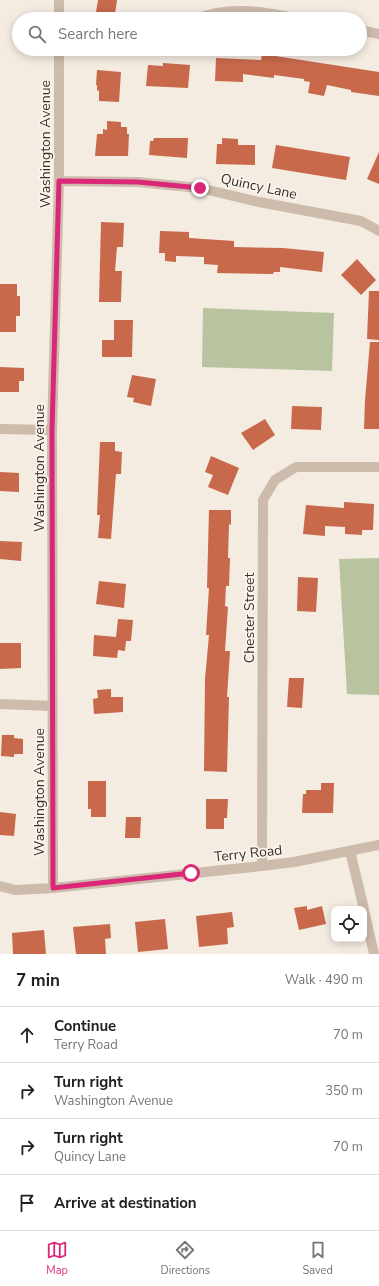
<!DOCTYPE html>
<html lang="en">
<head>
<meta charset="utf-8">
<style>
	:root { --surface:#fff; --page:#f2f2f2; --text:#202124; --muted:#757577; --line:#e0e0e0; --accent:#db2777 }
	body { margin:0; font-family:"Nunito Sans",sans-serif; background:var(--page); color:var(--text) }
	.controls { position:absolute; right:12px; bottom:12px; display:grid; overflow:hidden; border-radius:8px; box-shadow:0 2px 10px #0003 }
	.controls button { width:36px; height:36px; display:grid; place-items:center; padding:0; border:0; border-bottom:1px solid var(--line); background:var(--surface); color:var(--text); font:20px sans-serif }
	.stop { position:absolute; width:12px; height:12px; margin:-9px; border:3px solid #db2777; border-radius:50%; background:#fff }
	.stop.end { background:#db2777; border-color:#fff; box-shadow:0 1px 4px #0008 }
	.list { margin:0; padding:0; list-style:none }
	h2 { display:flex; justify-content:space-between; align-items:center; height:52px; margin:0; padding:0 16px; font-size:17px }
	h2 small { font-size:13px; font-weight:400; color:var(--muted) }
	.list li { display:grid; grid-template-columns:26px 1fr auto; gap:12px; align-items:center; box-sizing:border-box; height:56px; padding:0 16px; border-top:1px solid var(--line) }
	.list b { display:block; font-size:15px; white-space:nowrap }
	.list p { margin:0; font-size:13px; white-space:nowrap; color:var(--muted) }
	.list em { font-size:13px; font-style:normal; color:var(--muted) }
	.icon { flex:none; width:22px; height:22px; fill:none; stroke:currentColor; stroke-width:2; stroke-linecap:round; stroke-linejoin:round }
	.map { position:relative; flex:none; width:379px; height:954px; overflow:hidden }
	.search { position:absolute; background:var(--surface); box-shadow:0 2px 10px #0003; left:12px; right:12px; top:12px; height:44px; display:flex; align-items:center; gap:10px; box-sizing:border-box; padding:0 14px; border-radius:22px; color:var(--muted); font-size:15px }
	.sheet { height:276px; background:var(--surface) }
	nav { display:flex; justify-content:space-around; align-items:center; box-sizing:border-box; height:56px; border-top:1px solid var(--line); background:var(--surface); font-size:11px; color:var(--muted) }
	nav a { display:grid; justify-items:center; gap:2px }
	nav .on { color:var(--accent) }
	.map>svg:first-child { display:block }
</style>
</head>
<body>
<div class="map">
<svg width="379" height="954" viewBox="0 0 379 954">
	<rect width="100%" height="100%" fill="#f4ebe1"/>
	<path fill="#b8c4a0" d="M203,308L334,313L332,371L202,367Z
		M379,558V695L347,694L339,559Z"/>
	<path fill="#c8694b" d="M98,0H117L115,14L96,12Z
		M262,54L379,72V96L351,92V90L327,85L324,96L308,93L310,82L304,81V79L274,75V78L243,74V82L215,81L216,58L261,60Z
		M163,63L190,65L188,88L146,86L148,65L163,66Z
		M97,70L121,72L119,102L99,101V91L97,90V85H96Z
		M107,121L121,122V127H127V134H129L128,156H95L97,134H103V129L107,130Z
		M154,138H188L187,158L149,155L150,141H153Z
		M222,138L238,139V145H255V165L216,164L217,144H222Z
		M276,145L350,157L346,180L272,168Z
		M379,152V184L367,179Z
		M101,222L124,223L123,247H117L115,271H122L121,302H99Z
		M160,231L189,232V238L234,241V247L283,248L324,252L322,272L280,267V272H274L273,274L217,273L218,265L204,264V257L176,256V262L165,261V253H159Z
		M357,259L376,280L361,295L341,275Z
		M0,284H17V296H20V316H16V332H0Z
		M369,291H379V340L367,339Z
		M114,320H133L132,357H102V340H114Z
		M370,342H379V429H364L365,400Z
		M0,367L24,368V381H19V392H0Z
		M132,375L156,379L151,406L133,402L134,398L127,397Z
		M292,406L322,407L321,430L291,429Z
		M265,419L275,435L253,450L241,433Z
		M100,442H115V451L122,452L121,474H116L111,539L98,538L100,515H97Z
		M211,456L239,468L228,495L208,487L213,475L205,472Z
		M0,472L19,473V492L0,491Z
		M344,502L374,504L373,530H362V535L345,534V527L325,526V536L303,534L306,505L344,508Z
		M209,510H231V525L229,524L228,558H230L229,586H226L225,606L228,607L225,651H230L227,697H229L227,772L204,771L205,679L209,635H206L209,588H207Z
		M0,541L22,542L21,561L0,559Z
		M298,577L318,578L316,612L297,611Z
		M99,581L126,584L124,608L96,604Z
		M118,619L133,620L131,641H126L125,651L118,650L117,658L93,656L94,635L116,637Z
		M0,643H21V668L0,669Z
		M289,678H304L302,708L287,707Z
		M111,689V697H123V712L94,714L93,699L98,698L97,690Z
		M2,735H14V738L23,739V754H14V757L1,756Z
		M88,781H106V817H91V809H88Z
		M321,783H334L333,813H302L303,794H306V790H321Z
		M206,799H228L227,818H224V829H206Z
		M0,812L16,814L14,836L0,835Z
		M126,817H141L140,838H125Z
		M307,906V910L322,906L326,924L299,930L294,908Z
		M232,912L234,927L227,928L228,944L199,947L196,916Z
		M165,919L168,949L138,952L135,922Z
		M110,924L111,938L105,939L106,954H76L73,927Z
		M44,930L46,954H13L12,933Z"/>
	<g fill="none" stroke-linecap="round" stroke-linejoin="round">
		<path stroke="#cdbbac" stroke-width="10" d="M59,19V0
			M196,19C230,5 266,12 300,19
			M360,30L379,34
			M59,181L138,182L200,188L259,202L361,221L379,231
			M0,429L52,430
			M0,704L52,706
			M350,851L364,909
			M262,866L263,500L275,480L296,467H379
			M0,886L15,890L53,888L262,866L294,862L379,845
			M53,888L52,430L59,181V49
			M364,910L374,954"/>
	</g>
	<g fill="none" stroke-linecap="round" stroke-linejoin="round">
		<path stroke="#db2777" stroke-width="5" d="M191,873L53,888L52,430L59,181L138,182L200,188"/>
	</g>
	<g text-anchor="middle" stroke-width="3.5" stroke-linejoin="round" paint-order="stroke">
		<g font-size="14" fill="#3b302b" stroke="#fbf5ee">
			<text transform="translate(45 144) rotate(-90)" y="5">Washington Avenue</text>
			<text transform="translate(259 186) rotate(12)" y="5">Quincy Lane</text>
			<text transform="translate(39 468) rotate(-90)" y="5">Washington Avenue</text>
			<text transform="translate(249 618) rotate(-90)" y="5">Chester Street</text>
			<text transform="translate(39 792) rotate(-90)" y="5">Washington Avenue</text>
			<text transform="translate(248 853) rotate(-6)" y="5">Terry Road</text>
		</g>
	</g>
</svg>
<div class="controls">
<button><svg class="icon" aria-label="locate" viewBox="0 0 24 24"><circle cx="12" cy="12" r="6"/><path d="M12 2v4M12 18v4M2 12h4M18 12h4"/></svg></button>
</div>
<div class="stop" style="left:191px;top:873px"></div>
<div class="stop end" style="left:200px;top:188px"></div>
<div class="search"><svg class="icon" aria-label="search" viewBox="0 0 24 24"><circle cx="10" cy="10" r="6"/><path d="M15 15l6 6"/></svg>Search here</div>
</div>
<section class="sheet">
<h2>7 min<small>Walk · 490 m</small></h2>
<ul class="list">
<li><svg class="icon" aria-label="ahead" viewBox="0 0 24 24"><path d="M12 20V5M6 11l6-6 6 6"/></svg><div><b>Continue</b><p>Terry Road</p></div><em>70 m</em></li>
<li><svg class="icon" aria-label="right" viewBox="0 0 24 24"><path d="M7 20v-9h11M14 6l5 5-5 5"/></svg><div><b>Turn right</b><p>Washington Avenue</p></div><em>350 m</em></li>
<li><svg class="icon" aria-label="right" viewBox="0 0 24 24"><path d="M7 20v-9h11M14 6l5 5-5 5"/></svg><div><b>Turn right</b><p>Quincy Lane</p></div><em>70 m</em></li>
<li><svg class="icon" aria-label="arrive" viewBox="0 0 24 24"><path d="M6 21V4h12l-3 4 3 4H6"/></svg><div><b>Arrive at destination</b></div></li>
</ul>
</section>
<nav>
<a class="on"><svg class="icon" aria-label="map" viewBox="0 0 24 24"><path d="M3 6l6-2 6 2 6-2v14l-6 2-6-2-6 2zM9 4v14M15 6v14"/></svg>Map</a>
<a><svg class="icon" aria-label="directions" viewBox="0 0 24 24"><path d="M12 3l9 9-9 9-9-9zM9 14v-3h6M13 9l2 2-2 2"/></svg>Directions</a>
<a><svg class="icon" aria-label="saved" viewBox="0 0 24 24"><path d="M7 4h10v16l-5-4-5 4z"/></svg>Saved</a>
</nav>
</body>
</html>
